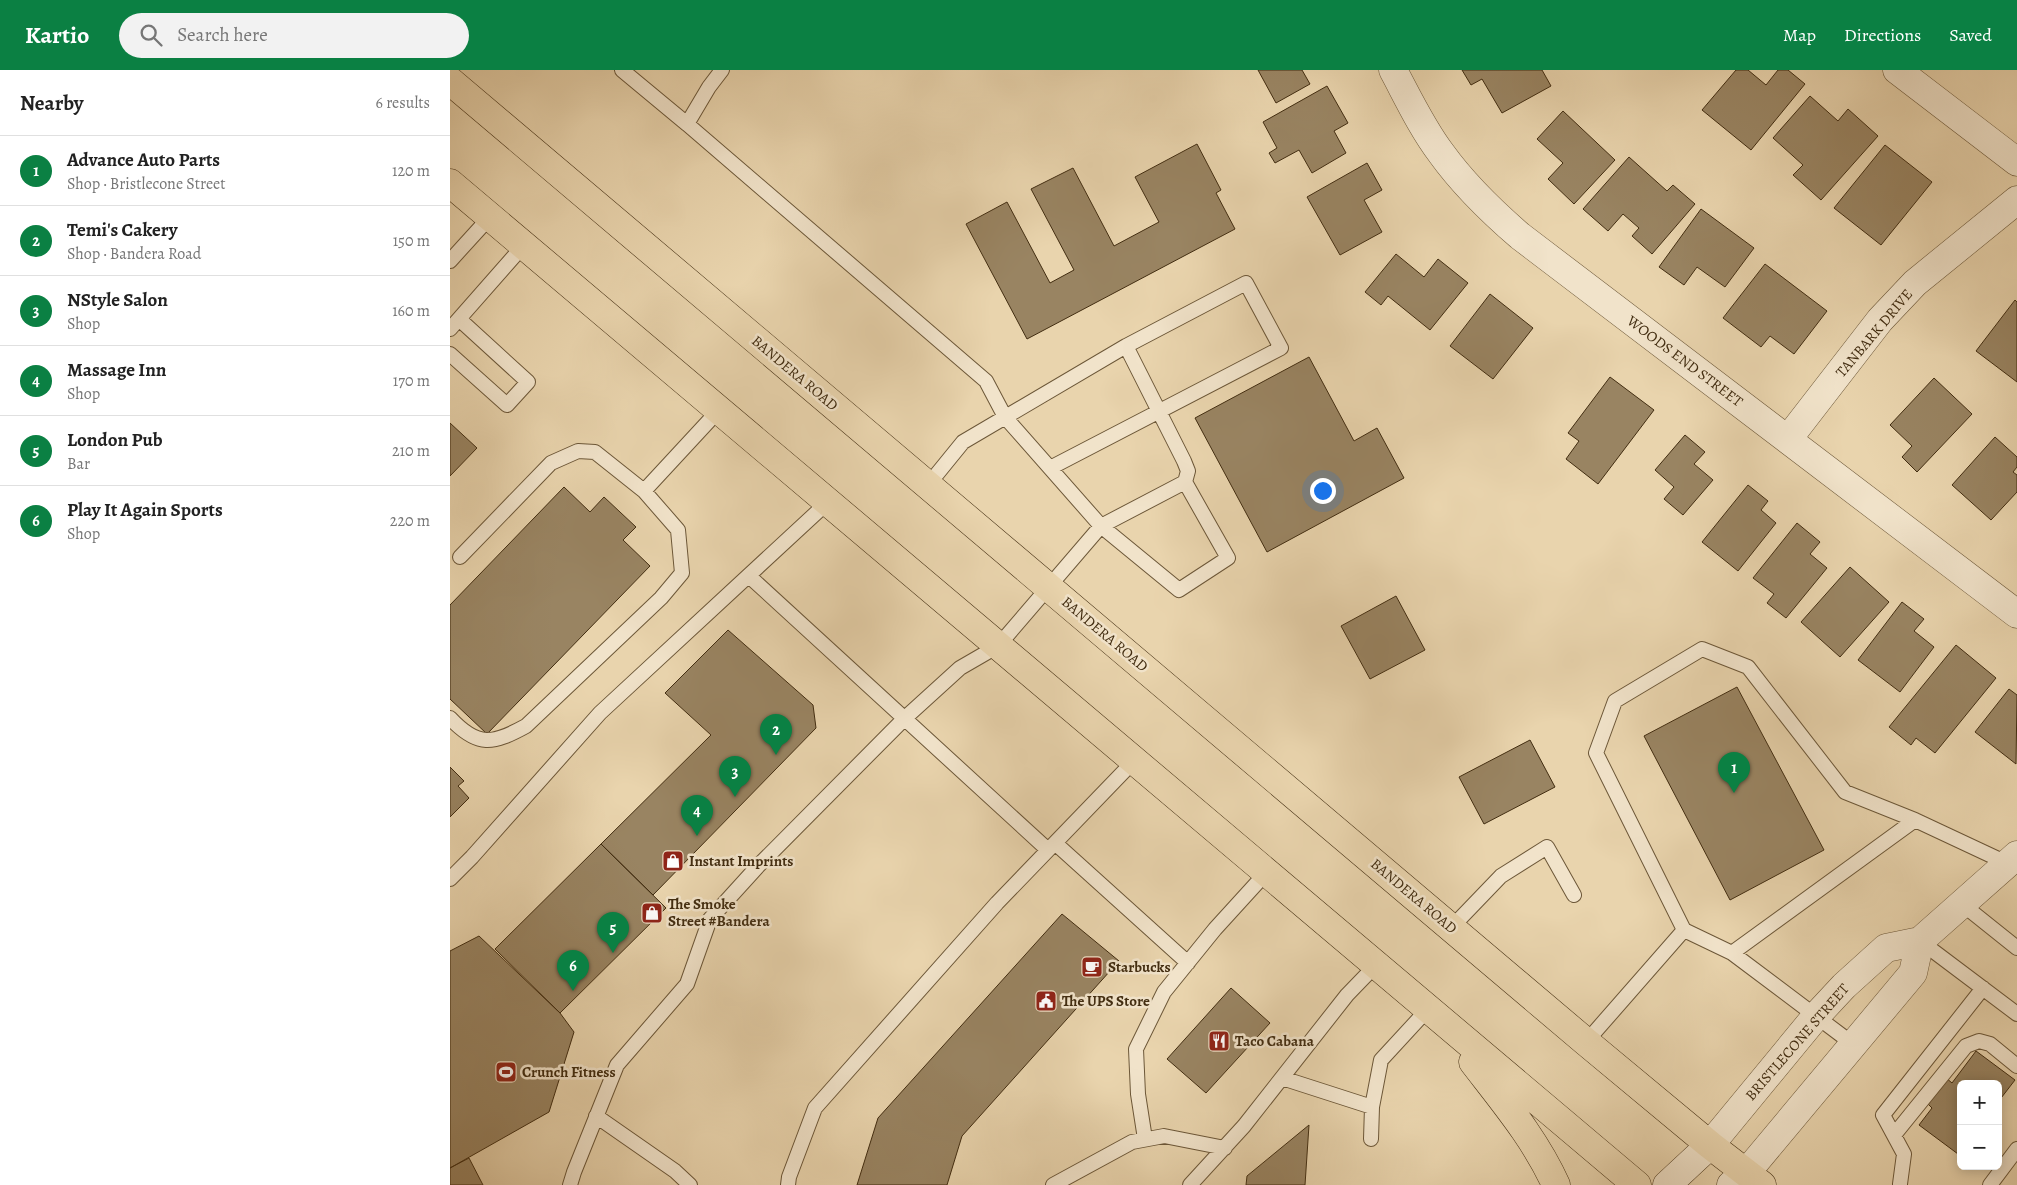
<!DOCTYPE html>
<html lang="en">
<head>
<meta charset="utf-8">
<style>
	:root { --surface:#fff; --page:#f2f2f2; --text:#222; --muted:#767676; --line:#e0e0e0; --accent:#0b8043 }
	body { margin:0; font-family:Alegreya,serif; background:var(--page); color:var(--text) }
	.controls { position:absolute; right:15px; bottom:15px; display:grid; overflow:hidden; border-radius:8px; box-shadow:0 2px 12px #0003 }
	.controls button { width:45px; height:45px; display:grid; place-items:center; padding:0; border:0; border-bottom:1px solid var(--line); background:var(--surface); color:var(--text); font:25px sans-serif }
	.you { position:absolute; left:872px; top:420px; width:18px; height:18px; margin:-12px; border:4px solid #fff; border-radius:50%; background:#1a73e8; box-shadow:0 0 0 8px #1a73e833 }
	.badge { display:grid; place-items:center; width:32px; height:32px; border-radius:50%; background:var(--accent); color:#fff; font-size:16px; font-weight:700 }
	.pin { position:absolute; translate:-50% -41px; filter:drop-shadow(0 1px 2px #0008) }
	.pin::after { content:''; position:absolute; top:26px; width:18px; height:15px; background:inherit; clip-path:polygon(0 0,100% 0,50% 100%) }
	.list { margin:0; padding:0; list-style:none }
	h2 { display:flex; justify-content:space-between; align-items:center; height:65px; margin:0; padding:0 20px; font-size:21px }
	h2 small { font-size:16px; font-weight:400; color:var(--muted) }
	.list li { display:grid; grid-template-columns:32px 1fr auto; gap:15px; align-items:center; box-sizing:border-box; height:70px; padding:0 20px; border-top:1px solid var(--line) }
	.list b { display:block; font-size:19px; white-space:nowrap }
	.list p { margin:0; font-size:16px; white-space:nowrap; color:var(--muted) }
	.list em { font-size:16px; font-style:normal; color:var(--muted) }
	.icon { flex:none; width:28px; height:28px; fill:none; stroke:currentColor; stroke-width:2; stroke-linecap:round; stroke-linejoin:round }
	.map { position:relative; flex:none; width:1567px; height:1115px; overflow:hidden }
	header { display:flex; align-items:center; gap:30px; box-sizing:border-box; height:70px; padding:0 25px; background:var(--accent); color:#fff }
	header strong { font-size:24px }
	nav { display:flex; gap:28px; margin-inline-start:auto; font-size:18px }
	.search { width:350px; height:45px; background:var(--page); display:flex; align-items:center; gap:12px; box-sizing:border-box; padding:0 18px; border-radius:28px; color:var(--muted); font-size:19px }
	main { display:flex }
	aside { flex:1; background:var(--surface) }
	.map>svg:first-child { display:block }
</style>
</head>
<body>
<header>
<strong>Kartio</strong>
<div class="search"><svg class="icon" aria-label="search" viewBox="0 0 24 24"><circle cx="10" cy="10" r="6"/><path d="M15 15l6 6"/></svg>Search here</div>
<nav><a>Map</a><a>Directions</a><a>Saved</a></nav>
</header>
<main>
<aside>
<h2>Nearby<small>6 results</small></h2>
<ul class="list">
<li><span class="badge">1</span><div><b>Advance Auto Parts</b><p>Shop · Bristlecone Street</p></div><em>120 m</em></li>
<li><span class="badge">2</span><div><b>Temi's Cakery</b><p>Shop · Bandera Road</p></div><em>150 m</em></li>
<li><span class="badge">3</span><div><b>NStyle Salon</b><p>Shop</p></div><em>160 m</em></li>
<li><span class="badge">4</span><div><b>Massage Inn</b><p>Shop</p></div><em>170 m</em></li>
<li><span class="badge">5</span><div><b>London Pub</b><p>Bar</p></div><em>210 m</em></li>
<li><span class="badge">6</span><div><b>Play It Again Sports</b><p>Shop</p></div><em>220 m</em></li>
</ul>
</aside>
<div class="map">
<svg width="1567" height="1115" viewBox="0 0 1567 1115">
	<rect width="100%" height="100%" fill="#e9d4ad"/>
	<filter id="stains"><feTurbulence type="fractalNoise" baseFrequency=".004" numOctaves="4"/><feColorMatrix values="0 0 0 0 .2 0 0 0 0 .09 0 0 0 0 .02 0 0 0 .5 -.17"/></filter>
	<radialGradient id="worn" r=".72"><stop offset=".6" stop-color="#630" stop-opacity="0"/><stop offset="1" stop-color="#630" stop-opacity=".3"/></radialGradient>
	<path fill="#998462" stroke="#422d11" d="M808,0H852L860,14L826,33Z
		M1012,0H1092L1101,16L1052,43L1032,9L1021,15Z
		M1286,0H1298L1316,15L1328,0H1338L1355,14L1301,80L1252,40Z
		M877,16L898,53L884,61L896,83L862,103L849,80L825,93L819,83L827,78L813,52Z
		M1360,26L1388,51L1398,39L1428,66L1371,130L1343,105L1353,95L1323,68Z
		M1113,41L1165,90L1124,134L1098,109L1113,93L1087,69Z
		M747,74L771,120L766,123L785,159L577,269L516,154L557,132L600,213L624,200L581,119L623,98L664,176L709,152L685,107Z
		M1435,75L1482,112L1431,175L1384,138Z
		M1179,87L1217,121L1223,115L1245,134L1202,184L1182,166L1189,158L1173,144L1158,161L1133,139Z
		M917,93L932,120L914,130L932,162L890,185L857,127Z
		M1251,139L1304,178L1275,217L1247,197L1234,215L1209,197Z
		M946,184L974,207L988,189L1018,213L980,260L938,226L931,235L915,222Z
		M1315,194L1377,241L1344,284L1320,266L1311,277L1273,248Z
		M1040,224L1083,258L1043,309L1000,276Z
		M1565,230L1567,232V312L1526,281Z
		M859,287L904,371L927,358L954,408L817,482L745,348Z
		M1160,307L1204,340L1148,414L1116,389L1129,371L1118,363Z
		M1484,308L1522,344L1467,402L1452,387L1462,376L1440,355Z
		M0,353L27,378L0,406Z
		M1235,365L1255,382L1244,394L1263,410L1233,445L1214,429L1224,417L1205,400Z
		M1545,367L1567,387V397L1563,402L1567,405V422L1541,450L1502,415Z
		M1298,415L1318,431L1311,440L1326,453L1288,501L1252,472Z
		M114,417L140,442L154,427L186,457L173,470L200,496L37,664L0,629V535Z
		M1347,453L1370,472L1360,484L1377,498L1336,548L1317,533L1324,524L1303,508Z
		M1400,497L1439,532L1390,587L1351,552Z
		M946,526L975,580L920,609L891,556Z
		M1452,532L1474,549L1464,561L1484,577L1450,622L1408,590Z
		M278,560L363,635L366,658L203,825L151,774L261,665L215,623Z
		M1506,575L1546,608L1485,683L1466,668L1461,675L1439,657Z
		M1287,617L1374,780L1280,830L1194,666Z
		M1559,619L1567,625L1566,694L1525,662Z
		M1080,670L1105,717L1034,754L1009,707Z
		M0,697L14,711L8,716L19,728L0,747Z
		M151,774L216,838L110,943L45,879Z
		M612,844L669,891L512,1066L497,1115H407L428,1048Z
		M29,866L110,943L124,962L99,1042L0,1098V881Z
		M781,918L820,953L756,1023L717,989Z
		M1526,981L1565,1010L1548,1032V1014H1511V1081L1508,1084L1469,1055L1482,1038L1476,1032L1495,1007L1502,1013Z
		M859,1055L855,1115H796L797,1106Z
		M19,1088L33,1115H0V1098Z"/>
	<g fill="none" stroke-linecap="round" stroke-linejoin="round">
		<g stroke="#6c5738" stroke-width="16">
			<path id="lane" d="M172,0L237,54
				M272,0L259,17L237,54L536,311L555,347L651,456L729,520L778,488L735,412
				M0,191L40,147
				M0,259L74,175
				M0,284L57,335L78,312L9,249
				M600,398L831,278L796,213L676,276
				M10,487L101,393L128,381L145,382L194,421L269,340
				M299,506L598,780
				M0,648C28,678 43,674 76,656L211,528L232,503L228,460L194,421
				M605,773L738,893
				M0,809L22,787L150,643L378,432
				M1512,834L1567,878
				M1001,858L1051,806L1097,777L1124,825
				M1470,871L1567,944
				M1282,883L1465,750
				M1136,972L1234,860
				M1403,974L1282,883L1234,860L1146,683L1165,631L1252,579L1298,597L1395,722L1465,750L1559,794
				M832,1008L922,1037L931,990L978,939
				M146,1046L225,1101L240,1115
				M1444,1065L1516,976L1529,971L1540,974L1567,996
				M695,1069L688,1024L686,979L714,922L765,859L816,803
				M921,1069L922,1037
				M1450,1114L1454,1084L1433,1045L1533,918
				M120,1115L124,1102L167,995L237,914L260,849L309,795L455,648L510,598L548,576L651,456L735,412L738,401L734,391L676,276L513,372L478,415
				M338,1115L339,1107L365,1038L547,833L684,691
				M603,1115L682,1072L714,1066L775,1078
				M740,1115L794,1056L897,925L926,895
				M1540,1115L1567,1079"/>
		</g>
		<g stroke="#6c5738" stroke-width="29">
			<path id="street" d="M943,0C958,28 972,58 991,83C1014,115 1041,141 1070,166L1567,544
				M1447,0L1567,92
				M1338,369L1430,250L1465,213L1567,130
				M1260,1075L1367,945L1394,916L1436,878L1470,871L1567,785
				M1296,1103L1463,903L1470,871"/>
		</g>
		<g stroke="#422d11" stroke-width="29">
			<path id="secondary" d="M1217,1115L1260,1075
				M1281,1115L1296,1103"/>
		</g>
		<g stroke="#422d11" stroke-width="29">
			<path id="primary" d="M0,11L1136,972L1260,1075L1312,1115
				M0,113L1187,1115
				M1023,992C1053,1031 1086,1070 1106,1115"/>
		</g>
		<use href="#lane" stroke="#f1e3ca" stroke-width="14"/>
		<use href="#street" stroke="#f1e3ca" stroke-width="28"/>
		<use href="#secondary" stroke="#f1e3ca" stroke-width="28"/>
		<use href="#primary" stroke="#e9d4ad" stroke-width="28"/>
	</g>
	<defs>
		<g id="shop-square" transform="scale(1.125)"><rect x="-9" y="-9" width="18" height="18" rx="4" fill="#8f2418" stroke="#f1e3ca"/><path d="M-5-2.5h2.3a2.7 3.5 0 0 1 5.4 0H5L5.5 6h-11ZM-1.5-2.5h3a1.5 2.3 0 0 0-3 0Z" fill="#fff"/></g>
		<g id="cafe-square" transform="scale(1.125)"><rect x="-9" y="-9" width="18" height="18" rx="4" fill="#8f2418" stroke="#f1e3ca"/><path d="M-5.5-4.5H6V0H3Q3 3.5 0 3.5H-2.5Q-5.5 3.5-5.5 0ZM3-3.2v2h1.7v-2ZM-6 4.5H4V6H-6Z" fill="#fff"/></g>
		<g id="civic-square" transform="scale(1.125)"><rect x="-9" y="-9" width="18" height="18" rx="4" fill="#8f2418" stroke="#f1e3ca"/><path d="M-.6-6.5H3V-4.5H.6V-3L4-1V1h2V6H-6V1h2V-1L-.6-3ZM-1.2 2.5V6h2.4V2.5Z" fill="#fff"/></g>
		<g id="restaurant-square" transform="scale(1.125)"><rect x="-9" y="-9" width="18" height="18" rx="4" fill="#8f2418" stroke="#f1e3ca"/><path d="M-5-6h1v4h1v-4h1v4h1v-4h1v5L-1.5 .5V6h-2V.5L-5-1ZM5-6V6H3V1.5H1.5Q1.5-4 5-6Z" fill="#fff"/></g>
		<g id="stadium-square" transform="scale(1.125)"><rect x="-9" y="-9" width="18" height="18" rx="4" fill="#8f2418" stroke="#f1e3ca"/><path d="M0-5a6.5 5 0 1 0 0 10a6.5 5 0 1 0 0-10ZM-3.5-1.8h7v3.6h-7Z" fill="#fff"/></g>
	</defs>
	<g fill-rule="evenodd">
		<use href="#shop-square" x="223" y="791"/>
		<use href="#shop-square" x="202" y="843"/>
		<use href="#cafe-square" x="642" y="897"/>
		<use href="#civic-square" x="596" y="931"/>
		<use href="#restaurant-square" x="769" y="971"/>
		<use href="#stadium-square" x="56" y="1002"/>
	</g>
	<g text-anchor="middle" stroke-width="5" stroke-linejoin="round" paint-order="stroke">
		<g font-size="15" fill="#422d11" stroke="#f1e3ca">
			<text transform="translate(1424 263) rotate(-50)" y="5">TANBARK DRIVE</text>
			<text transform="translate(1235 291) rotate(37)" y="5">WOODS END STREET</text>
			<text transform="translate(345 303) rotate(40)" y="5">BANDERA ROAD</text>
			<text transform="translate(655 564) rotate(40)" y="5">BANDERA ROAD</text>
			<text transform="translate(964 826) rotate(40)" y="5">BANDERA ROAD</text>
			<text transform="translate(1347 972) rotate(-49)" y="5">BRISTLECONE STREET</text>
		</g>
		<g font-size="15" font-weight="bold" fill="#422d11" stroke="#f1e3ca" text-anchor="start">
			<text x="239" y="796">Instant Imprints</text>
			<text x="218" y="839">The Smoke<tspan x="218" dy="17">Street #Bandera</tspan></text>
			<text x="658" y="902">Starbucks</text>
			<text x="612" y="936">The UPS Store</text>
			<text x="785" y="976">Taco Cabana</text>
			<text x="72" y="1007">Crunch Fitness</text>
		</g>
	</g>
	<rect width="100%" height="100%" filter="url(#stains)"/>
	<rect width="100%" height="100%" fill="url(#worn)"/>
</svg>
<div class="controls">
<button>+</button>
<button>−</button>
</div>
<div class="you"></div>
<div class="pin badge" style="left:1284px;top:723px">1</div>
<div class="pin badge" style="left:326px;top:685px">2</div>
<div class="pin badge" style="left:285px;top:727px">3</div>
<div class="pin badge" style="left:247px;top:766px">4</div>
<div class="pin badge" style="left:163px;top:883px">5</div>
<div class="pin badge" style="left:123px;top:921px">6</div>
</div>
</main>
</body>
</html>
